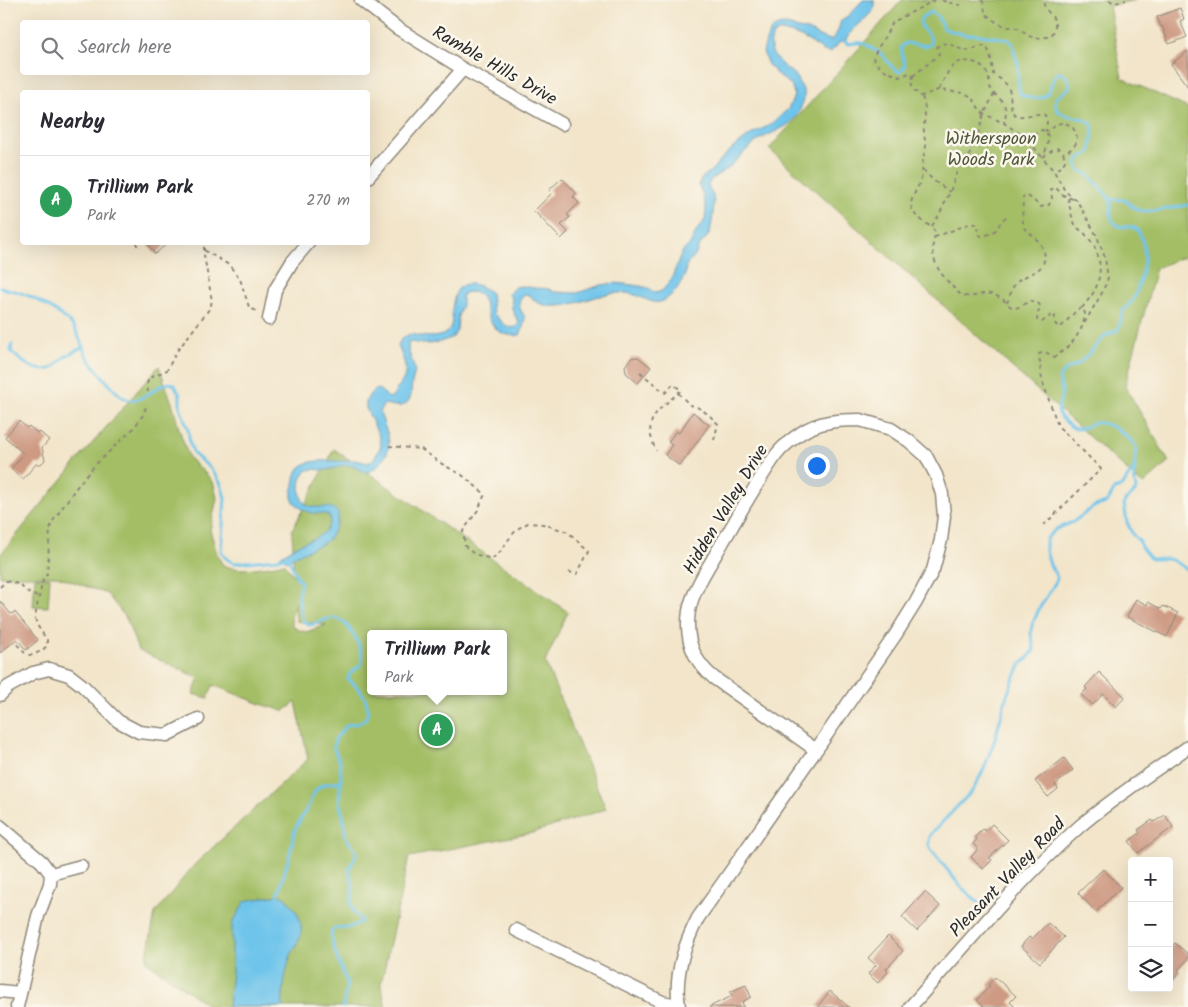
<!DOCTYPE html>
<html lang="en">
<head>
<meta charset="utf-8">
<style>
	:root { --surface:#fff; --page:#f7f7f7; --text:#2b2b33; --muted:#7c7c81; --line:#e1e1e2; --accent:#d1495b }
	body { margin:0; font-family:Kalam,sans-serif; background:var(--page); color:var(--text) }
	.controls { position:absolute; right:15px; bottom:15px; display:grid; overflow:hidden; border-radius:5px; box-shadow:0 5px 20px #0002 }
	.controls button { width:45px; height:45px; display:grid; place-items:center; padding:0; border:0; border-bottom:1px solid var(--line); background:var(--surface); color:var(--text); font:25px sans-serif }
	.you { position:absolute; left:816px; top:465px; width:18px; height:18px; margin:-12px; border:4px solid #fff; border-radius:50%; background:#1a73e8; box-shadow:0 0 0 8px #1a73e833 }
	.badge { display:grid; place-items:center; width:32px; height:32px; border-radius:50%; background:var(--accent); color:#fff; font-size:16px; font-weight:700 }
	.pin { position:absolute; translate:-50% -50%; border:2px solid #fff; box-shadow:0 1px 5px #0006 }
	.popup { position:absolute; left:367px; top:630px; width:140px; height:65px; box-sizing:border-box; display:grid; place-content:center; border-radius:5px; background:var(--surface); filter:drop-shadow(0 1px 4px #0005); font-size:16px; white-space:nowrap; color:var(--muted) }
	.popup b { font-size:19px; color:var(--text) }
	.popup::after { content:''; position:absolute; left:50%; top:100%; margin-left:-10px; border:10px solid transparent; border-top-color:var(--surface) }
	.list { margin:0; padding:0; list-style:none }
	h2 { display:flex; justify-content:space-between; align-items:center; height:65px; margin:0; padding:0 20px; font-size:21px }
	h2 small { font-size:16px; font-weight:400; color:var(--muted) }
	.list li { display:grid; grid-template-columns:32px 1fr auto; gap:15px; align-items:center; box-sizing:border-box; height:90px; padding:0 20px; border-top:1px solid var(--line) }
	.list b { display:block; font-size:19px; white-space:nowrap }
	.list p { margin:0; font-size:16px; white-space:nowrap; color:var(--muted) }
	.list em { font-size:16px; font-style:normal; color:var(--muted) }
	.icon { flex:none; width:28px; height:28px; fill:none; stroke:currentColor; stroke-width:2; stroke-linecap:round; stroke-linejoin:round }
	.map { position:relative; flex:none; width:1188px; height:1007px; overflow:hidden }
	.search { position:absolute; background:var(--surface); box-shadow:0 5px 20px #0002; left:20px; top:20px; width:350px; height:55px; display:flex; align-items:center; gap:12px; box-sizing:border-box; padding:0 18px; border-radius:5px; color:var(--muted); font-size:19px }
	.panel { position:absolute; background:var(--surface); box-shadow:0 5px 20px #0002; left:20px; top:90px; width:350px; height:155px; border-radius:5px }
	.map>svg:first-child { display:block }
</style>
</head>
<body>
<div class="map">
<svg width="1188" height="1007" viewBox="0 0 1188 1007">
	<rect width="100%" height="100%" fill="#fbf7ec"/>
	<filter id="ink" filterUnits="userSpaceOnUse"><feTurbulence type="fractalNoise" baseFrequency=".02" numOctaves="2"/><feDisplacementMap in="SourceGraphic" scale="10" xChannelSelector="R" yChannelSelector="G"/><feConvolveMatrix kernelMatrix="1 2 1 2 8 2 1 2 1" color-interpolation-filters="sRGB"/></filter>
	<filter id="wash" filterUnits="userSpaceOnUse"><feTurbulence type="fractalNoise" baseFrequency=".0096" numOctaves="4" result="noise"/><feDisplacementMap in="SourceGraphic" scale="20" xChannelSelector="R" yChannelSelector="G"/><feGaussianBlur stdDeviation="1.12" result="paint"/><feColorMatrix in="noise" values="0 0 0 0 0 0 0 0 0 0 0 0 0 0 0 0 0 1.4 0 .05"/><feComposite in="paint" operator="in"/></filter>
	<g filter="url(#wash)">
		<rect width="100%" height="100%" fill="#f2e5ca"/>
		<path fill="#a3be65" stroke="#677448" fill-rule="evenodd" d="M902,0H1136L1109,6L1122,78L1188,108V255L1156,268L1125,386L1169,462L1143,485L769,149Z
			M159,366L174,409L179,429L189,458L209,477L214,485L217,498L210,530L218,557L223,565L232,568L245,569L271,566L284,563L294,576L292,530L334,449L568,612L545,662L606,809L532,833L409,857L381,984L386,1007H210L146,961L155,913L194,865L308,759L296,702L284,711L261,704L213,685L208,698L193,694L199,678L138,650L126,618L107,594L57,576H0V555L83,454ZM295,602L296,621L326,625L306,632L296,629L292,624L291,618ZM371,634H503V691H371Z
			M35,577L50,578L48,607L33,606Z"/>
		<path fill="#6ec4eb" stroke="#4c788b" d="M863,0H874V9C867,19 849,31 846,40L840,42L831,52C823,53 817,46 810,42C802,37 790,32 780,31L773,35C764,55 783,65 796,76C797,82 803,86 804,93C805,97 803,103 801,107C794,129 770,131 755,143C744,151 737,161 727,169C721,174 713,176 709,183C706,188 712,191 713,196C715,201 712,229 709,234C707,238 703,241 700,245C698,248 697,252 695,256C693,259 690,261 687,264C685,267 686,271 685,275C681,284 673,296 663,301C653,306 644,297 635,295C631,294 627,293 624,293C598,291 575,309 549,306C545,305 539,304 535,301C532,298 531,295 527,294C515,300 519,308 525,317L523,329L520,335C515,336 512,335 508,335C476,328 496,285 464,293L462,296V305L458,316L457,330L453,337C437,344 428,346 411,342L408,344C408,354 412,359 414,367C416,372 413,378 412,383C411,387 412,391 411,395C407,409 397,407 385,404L382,407L380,412C385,431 396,443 382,461C377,467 374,471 366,472C360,470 354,466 348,465C340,465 333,470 325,470C320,471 314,468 309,470C299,473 298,493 303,501C308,511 324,505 332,508C334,509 337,511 338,513C339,522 334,528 331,537L322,544L297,555L287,561L280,556C286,552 292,548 298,545C310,539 331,536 330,517C324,512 319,514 312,513C306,512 299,507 295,503C290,498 292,492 294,485C295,478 296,469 303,465C313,459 331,461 342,461C345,461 349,460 353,460C358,460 363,462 368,463L373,460L381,446L379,436L366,408V401L370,394L376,389L380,390L389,398C394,397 394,395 396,390C398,387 401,384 403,380C409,367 402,358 398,345L402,338L410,334C420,336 439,340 447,332C453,327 451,322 452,314C452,303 455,283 469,284C477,284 485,288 491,293L493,313L505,325L513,328L517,326L519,322C514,315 510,307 512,298L509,295C513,283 524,286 534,288C540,289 545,287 551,290L552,291L555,292L577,293L601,285L616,283L640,286L648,288L655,293L662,291L671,280L682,252L691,243L697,230L705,220L706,208L703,196L699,186L701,179L714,168L719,161L733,148L752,134L770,125L774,122L788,109L793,99L794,93L791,85L776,74L773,69L768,65L763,52C767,37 770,21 791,26C793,27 796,28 798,29C802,30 806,29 810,31C817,35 824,39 832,40L838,31L841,20L848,16Z
			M278,895L284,896C289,902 297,910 299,918C306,938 294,944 289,961C285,974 282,994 283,1007H228L232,972V924L245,901Z"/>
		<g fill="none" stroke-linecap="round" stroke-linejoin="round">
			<path stroke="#6ec4eb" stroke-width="3" d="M842,39L848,44C862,42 861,41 873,49C877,52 880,52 883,56C889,62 891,69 900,72L905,66L901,49L902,46L906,43L928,46L931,44L930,36L922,28L920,21L922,17L931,12L937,15L943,28L950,31L968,35L974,34L1007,39L1013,44L1015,56L1018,63V82L1020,94C1027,98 1044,102 1049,91C1053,83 1050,81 1057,73C1066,73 1071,80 1069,88L1056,98C1050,123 1086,112 1092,125C1094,131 1091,146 1090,153L1079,158L1077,164L1079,170L1089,175L1110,199C1113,206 1108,214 1113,221C1119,230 1126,225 1134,228C1138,229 1140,234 1141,237C1149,256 1141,275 1136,294L1133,300L1122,312L1119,328L1116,331L1106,335L1080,363L1066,370L1059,377C1059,383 1063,389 1062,395C1061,401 1056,408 1059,414C1061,418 1072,429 1076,429C1083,430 1088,424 1095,423C1109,421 1129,436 1136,447L1134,475L1136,489L1135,492L1125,501L1124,504L1127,522L1133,535L1140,542L1141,547L1149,557L1152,559H1167L1172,560L1188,570
				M1110,199L1125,200L1133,207L1140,211H1155L1188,205
				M0,287C9,290 20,292 29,296C45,304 61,313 73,326C79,334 81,345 86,354C91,363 117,396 126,399C145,405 158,379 174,384L180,395V407L188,429L190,444L194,454L211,469L221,484L225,498L221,551C225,558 228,561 235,563L277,559L288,556L297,578L301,582L298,595L301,613L303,621L309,625C317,624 325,619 332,618C347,616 366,651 361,664C358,670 350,670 348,678C351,682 355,685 359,689C366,698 375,717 359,723C355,724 351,724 347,725L336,738L334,744V749L340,762L341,780L339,801L343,816L346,838L356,850V855L349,869L353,886L351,904L353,911L361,920L360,923C347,930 347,926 335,928L331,933L332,940L336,955L347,983L343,1007
				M12,344L11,351C20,361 36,373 50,369C56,367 60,360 65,357C71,353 77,350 83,347
				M278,895L290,853L295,829L310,803C311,796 318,786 325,784C331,783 335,784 341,780
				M984,907L961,887L933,852L929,846V840L931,834L973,790L984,769L995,739L1006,698L1012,683L1021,664L1026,660L1032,653L1034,649L1031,633L1032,625L1039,609L1055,583L1057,579L1056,575L1050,565L1046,551V541L1047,538L1056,529L1073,522L1095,506L1107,503L1114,490L1123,485L1134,468"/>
		</g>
		<g id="blocks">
			<path fill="#ce9a83" d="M1180,8L1184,19L1180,21L1187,37L1169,44L1162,26L1161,27L1157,17Z
				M1188,51V87L1171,64Z
				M562,178L576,193L573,197L579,203L567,215L570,217L561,225L568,232L561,239L534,211L552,193L549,190Z
				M146,242H169L155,254Z
				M638,357L651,367L638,383L626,373L625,366L631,358Z
				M693,412L709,425L680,466L665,455L672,445L668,442L676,431L679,433Z
				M19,421L27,428L29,426L37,433L40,432L49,440L42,448L45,460L41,464H36L23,479L11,469L24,454L5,437Z
				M1136,599L1147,605L1148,602L1161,609L1163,606L1178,613L1167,637L1127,617Z
				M0,601L11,614L15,612L38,640L26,650L17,639L0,653Z
				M1099,672L1125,697L1116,707L1103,694L1093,705L1081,695L1087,689L1085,687Z
				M1064,758L1073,770L1055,785L1058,789L1048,797L1035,781Z
				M1165,815L1173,827L1138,853L1129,841L1140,833L1138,830L1152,820L1154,822Z
				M992,824L1008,840L989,858L992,860L983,869L971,857L978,849L973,844L977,839L975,837L983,829L986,831Z
				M1103,869L1121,887L1096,912L1078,893Z
				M925,892L940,906L917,931L902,917Z
				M1048,923L1064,937L1040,963L1021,946L1029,937L1032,939Z
				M888,936L903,951L886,969L888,972L878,983L868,974L876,965L868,958Z
				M1175,943L1188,954V959L1178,970L1180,972L1169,985V949Z
				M995,977L1016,996L1010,1002L1015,1007H984L977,1000L990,986L988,985Z
				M746,985L751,997L742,1002L744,1007H709L732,996L730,992Z
				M830,991L849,1007H817Z"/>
		</g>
	</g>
	<g filter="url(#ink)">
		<use href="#blocks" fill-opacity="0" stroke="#8e887a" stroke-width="1"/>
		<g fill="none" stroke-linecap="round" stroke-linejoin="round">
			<g stroke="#8e887a" stroke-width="15">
				<path id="minor" d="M361,0L397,28L463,69L562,124
					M368,177L463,69
					M269,319L275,290L292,262L309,242
					M860,420L891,429L909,441L926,456L936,475L942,494L944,516L941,540L933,570L916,602L896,634L816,750L714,678C693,661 685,638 689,611C693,588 713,560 724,540C741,511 757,482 776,455C783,446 792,439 801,433C819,421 839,420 860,420Z
					M0,695L8,687L33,673L49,669L69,675L82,685L118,721L139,732L167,735L198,719
					M0,826L42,862L51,874
					M516,930L662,1002L678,1005
					M0,991L19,993
					M17,1007L38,916L50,884L51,874L81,866
					M679,1007C674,976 684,945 698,918L816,750
					M910,1007C965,946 1018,881 1080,826C1114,797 1152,773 1188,747"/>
			</g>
			<path stroke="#8e887a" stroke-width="2" stroke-dasharray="4 4" stroke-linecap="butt" d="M935,0L893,22L873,57C876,68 889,72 900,77L909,73L913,76C910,87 913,90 921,96L938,90L964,93L972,97L978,107L984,114L1004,123L1026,138L1054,171L1065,191L1077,201L1097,236L1105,258L1108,278L1102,293L1075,339L1069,346L1055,357L1045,352L1039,354L1042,380L1058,426L1101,469L1044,525
				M942,0L946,2L960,5L962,0
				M982,0L984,4L985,13C992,20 1000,25 1009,27C1012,27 1015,27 1017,28C1022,29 1023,33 1027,35C1034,39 1043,38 1051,36C1063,16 1045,17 1043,0
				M1109,0L1115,3L1126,0
				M913,76L936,57L939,54L937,47C945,39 954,47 963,50C972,52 978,45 986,46C991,54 992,65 993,74C998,78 1005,81 1008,87C1012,94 1009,108 1014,114C1021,120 1036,111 1045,115L1047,122L1046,131C1051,129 1056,124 1061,123C1074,121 1088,145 1063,153
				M939,89C949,71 952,56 976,63C980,65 985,69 987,73C990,78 988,84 991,89C994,95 1003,100 1005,107C1007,112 1005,118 1004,123
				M922,97C928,111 923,120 924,134C924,138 926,141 926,145C926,151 923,155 923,160C922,167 923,173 921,179C919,186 911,198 911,204C911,218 929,222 935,232C935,236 934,239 933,243C931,262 941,275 953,287C957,291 959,295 965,296C974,298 982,292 991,294C995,295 999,297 1002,299C1006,301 1009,307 1014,308C1024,308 1032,293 1041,307L1038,313L1037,320L1042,322L1053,314L1055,316L1054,321L1056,325L1061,327L1077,310L1082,308L1085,313L1083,324
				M1026,138L1042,130L1046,131C1050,140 1047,147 1044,155
				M1043,157L1056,148C1063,150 1064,154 1065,161L1061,167L1054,171
				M923,170L934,181L950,192
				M1068,198C1070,206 1071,217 1075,224C1077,229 1083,231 1086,235C1099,249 1103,267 1097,285C1094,294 1087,301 1082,308
				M932,226L939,215L950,192L959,166L965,162L969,156L973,144L979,131L984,114L994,94
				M935,237L969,224H976L979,227L977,233L981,236C1001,233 994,227 1006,217L1008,220
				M137,242V250
				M204,250L229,265L240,279L249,307L259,313
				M1007,303C1010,296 1012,286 1017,282C1026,273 1040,274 1044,261C1047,252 1040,242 1034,237C1032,234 1027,232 1025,229C1021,222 1023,206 1023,197L1026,195L1032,199L1041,207L1049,205L1052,198L1051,190L1055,187L1063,195L1075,200
				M640,372L665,393L673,384L681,390C668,404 646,413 651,436C652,441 654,446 656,451
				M148,392L147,384L149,378L167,370L177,351L210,308L212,301L204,255V242
				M678,393L690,405L697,407L708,414L718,424L714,440
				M389,446L421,449L442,464L462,475L485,494L478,510L463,531L465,546L474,554L492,559L500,552L509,539L517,529L528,523L543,524L568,532L589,551L577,574L569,572
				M0,587L6,581L18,584L22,587L27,592L39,597
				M17,644C23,651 27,659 37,653C41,651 44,649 47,646V640L37,625L35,618L37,606L43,580L47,574L50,529L53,521L76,488L94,466L134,428L143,415L147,404"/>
			<use href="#minor" stroke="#fff" stroke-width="12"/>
		</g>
	</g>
	<g text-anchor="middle" stroke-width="5" stroke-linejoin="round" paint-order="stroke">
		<g font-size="18" fill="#2b2b2b" stroke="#fbf7ec">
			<text transform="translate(495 65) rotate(30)" y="6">Ramble Hills Drive</text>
			<text transform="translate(725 509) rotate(-59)" y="6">Hidden Valley Drive</text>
			<text transform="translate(1007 877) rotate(-46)" y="6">Pleasant Valley Road</text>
		</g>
		<g font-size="18" fill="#4f573c" stroke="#fbf7ec">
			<text x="991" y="144">Witherspoon<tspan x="991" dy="21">Woods Park</tspan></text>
		</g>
	</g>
</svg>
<div class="controls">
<button>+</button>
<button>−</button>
<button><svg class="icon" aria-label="layers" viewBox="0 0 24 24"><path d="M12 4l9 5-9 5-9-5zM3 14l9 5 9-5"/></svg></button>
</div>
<div class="you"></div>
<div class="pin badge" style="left:437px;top:730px;background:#2e9e5b">A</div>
<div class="popup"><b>Trillium Park</b>Park</div>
<div class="search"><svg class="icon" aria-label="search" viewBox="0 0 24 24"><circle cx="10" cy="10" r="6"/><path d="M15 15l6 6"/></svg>Search here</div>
<section class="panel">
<h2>Nearby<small></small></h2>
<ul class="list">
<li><span class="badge" style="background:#2e9e5b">A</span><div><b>Trillium Park</b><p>Park</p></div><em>270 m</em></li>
</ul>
</section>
</div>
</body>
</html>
